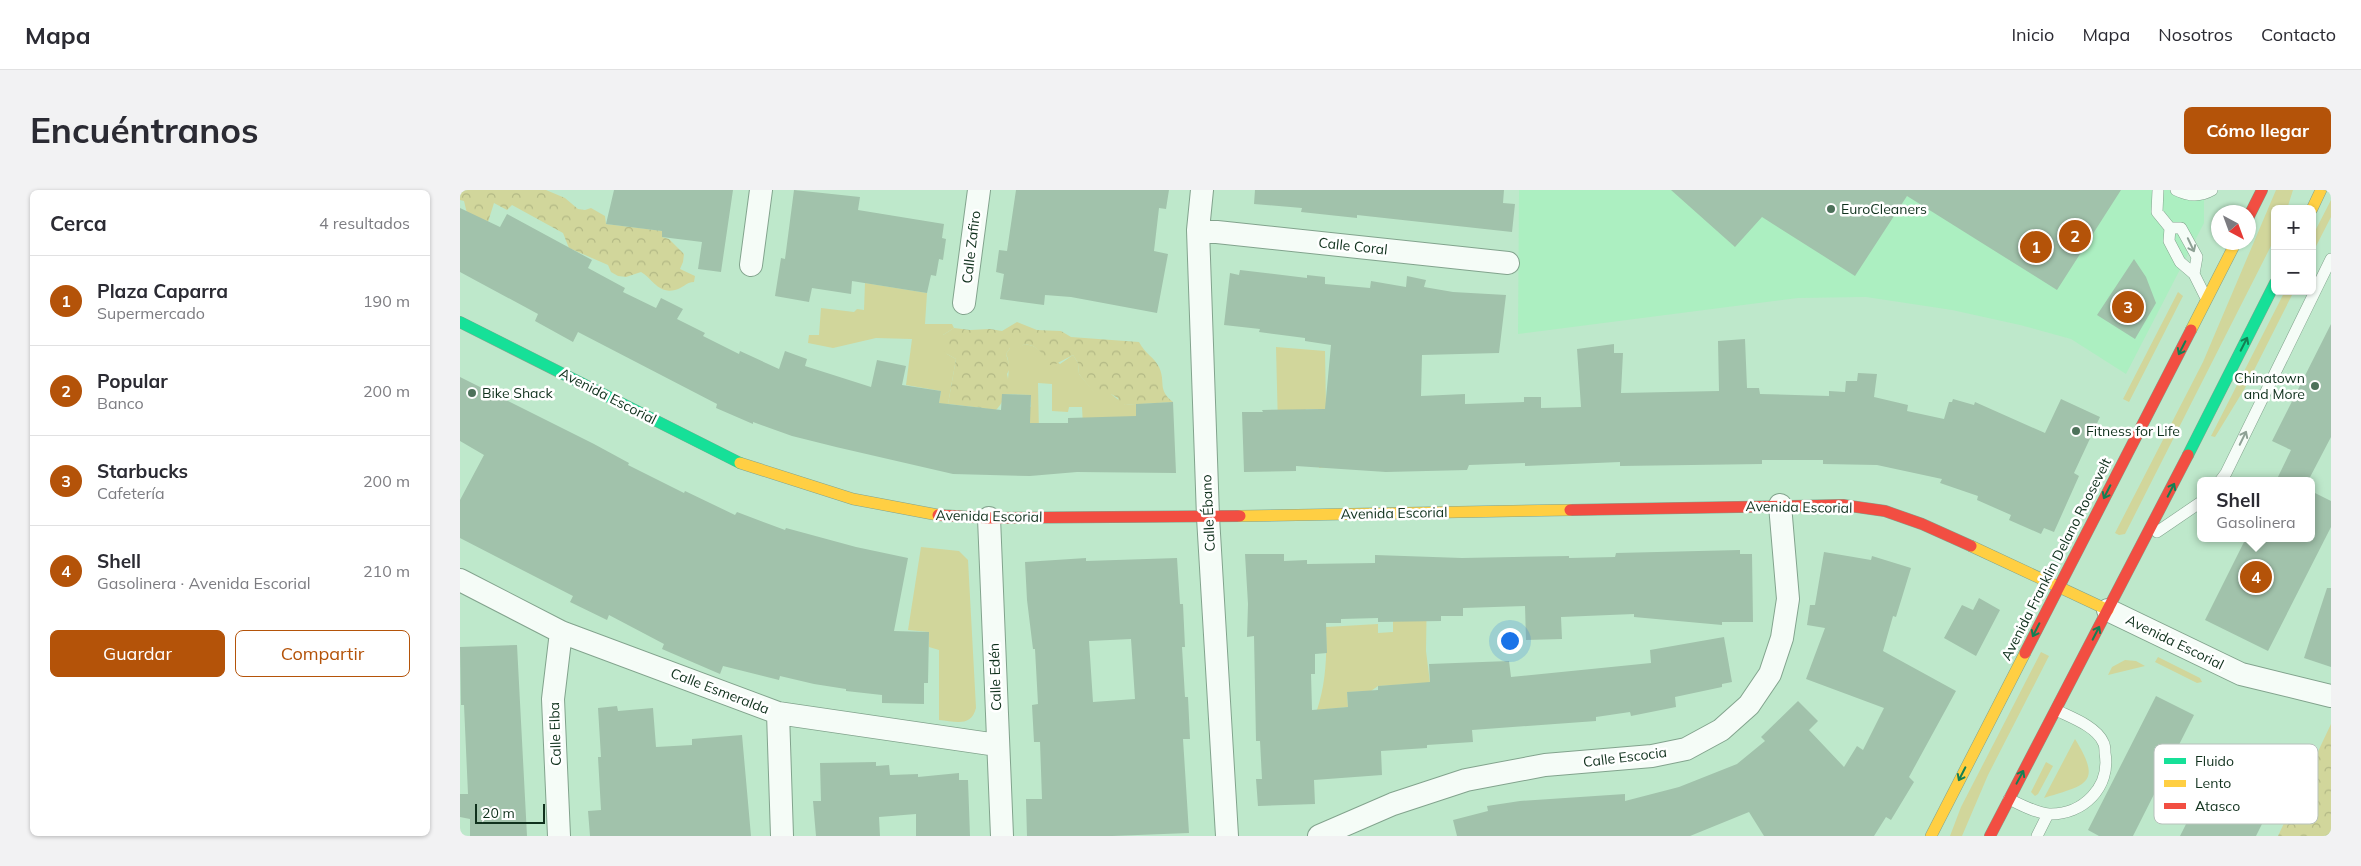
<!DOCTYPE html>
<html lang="es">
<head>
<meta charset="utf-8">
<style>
	:root { --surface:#fff; --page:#f2f2f3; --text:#2b2b33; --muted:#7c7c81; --line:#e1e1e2; --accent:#b45309 }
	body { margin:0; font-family:Mulish,sans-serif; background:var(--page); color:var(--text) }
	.controls { position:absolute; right:15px; top:15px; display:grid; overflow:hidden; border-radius:8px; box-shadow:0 1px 4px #0004 }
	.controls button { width:45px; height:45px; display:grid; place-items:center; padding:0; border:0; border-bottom:1px solid var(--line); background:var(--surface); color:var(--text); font:25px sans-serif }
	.compass { position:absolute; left:1751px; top:15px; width:45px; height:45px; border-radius:50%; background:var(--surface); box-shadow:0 1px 4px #0004; rotate:139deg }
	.scale { position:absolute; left:15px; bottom:12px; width:70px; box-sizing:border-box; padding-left:5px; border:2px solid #10311d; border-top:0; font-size:14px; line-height:18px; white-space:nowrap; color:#10311d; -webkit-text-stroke:4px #fff; paint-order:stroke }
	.you { position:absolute; left:1049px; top:450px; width:18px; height:18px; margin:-12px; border:4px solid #fff; border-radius:50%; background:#1a73e8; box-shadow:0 0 0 8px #1a73e833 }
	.badge { display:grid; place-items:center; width:32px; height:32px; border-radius:50%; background:var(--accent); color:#fff; font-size:16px; font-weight:700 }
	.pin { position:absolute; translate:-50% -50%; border:2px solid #fff; box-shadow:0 1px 5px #0006 }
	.popup { position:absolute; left:1737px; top:287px; width:118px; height:65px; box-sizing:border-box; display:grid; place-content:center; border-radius:8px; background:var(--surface); filter:drop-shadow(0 1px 4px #0005); font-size:16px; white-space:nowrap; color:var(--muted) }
	.popup b { font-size:19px; color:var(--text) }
	.popup::after { content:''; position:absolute; left:50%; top:100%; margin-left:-10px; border:10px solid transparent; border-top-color:var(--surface) }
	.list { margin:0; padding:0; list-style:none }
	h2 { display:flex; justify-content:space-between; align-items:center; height:65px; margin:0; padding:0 20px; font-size:21px }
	h2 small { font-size:16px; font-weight:400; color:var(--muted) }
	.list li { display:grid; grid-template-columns:32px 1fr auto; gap:15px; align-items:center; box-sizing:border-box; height:90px; padding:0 20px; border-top:1px solid var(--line) }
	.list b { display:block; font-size:19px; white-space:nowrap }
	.list p { margin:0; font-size:16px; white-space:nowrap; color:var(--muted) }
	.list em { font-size:16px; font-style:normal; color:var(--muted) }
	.actions { display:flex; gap:10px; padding:15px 20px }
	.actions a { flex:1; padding:11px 0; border:1px solid var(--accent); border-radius:8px; text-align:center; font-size:18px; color:var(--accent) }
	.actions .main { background:var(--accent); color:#fff }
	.map { position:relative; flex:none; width:1871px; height:646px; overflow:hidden; border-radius:8px }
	header { display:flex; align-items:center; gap:30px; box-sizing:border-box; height:70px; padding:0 25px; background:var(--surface); border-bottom:1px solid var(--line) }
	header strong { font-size:24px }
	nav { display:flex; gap:28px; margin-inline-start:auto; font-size:18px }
	.intro { display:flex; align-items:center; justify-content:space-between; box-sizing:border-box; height:120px; padding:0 30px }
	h1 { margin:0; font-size:35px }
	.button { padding:12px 22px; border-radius:8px; background:var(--accent); color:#fff; font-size:18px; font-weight:700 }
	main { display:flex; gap:30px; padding:0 30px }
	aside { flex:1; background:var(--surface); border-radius:8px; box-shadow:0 1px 4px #0004 }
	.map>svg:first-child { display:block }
</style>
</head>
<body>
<header>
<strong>Mapa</strong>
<nav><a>Inicio</a><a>Mapa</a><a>Nosotros</a><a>Contacto</a></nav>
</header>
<div class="intro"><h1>Encuéntranos</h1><a class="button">Cómo llegar</a></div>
<main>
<aside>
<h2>Cerca<small>4 resultados</small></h2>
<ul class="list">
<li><span class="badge">1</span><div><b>Plaza Caparra</b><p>Supermercado</p></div><em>190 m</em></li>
<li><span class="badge">2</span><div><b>Popular</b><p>Banco</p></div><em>200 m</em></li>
<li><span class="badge">3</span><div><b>Starbucks</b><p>Cafetería</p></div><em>200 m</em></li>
<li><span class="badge">4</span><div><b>Shell</b><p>Gasolinera · Avenida Escorial</p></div><em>210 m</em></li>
</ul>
<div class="actions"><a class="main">Guardar</a><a>Compartir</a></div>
</aside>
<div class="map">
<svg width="1871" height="646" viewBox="0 0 1871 646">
	<defs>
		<pattern id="forest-crowns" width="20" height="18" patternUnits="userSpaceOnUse" patternTransform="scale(1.25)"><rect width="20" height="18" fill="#d1d69b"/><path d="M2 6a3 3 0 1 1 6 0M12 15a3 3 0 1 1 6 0" fill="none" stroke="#b2b885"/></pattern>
	</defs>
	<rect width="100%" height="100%" fill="#bee8cb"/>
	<path fill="#acefc1" d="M1059,0H1744V33L1666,184L1611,149L1560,135L1492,120L1406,107L1338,108L1058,144Z"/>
	<path fill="#d1d69b" d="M1816,0H1833L1827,19H1815V48L1665,344L1659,345L1655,343L1743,172Z
		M1871,10V27L1852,64V47Z
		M405,93L467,103L465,134H492L494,138L483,145L487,164L496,169L488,214L481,277L471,262L481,201L446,195L452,149L416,148L373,158L348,153L349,145H359L361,118L394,122L397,119L404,120Z
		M1825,101H1834L1785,198L1755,247L1751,246Z
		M1718,102L1723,106L1669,212L1663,209Z
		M565,154L573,156L600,174L613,165L618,173L619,184L635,203L651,204L665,215L676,214L678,276L623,236L622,217H609L608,222L592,221V194L578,193L579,244L568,242V217H571V205L545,204C548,195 551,173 546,164L550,158H557Z
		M816,157L865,161L867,277L859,278L858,219H846L819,277Z
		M461,357L499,361L508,370L516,518C511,538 494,531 479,530V460L469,457V442L448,440Z
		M967,392L966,461L970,493L918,496L911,501L887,502L888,517L857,520C866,493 867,465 866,437L918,434V443L933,442V426Z
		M1581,462L1589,466L1528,585L1502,646H1490L1501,617Z
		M1698,467L1740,488L1742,492L1737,493L1695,472Z
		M1665,470L1676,471L1685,476L1648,485L1652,477Z
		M1615,549C1643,594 1626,595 1584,608Z
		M1586,572L1593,576L1578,604L1575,606L1571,602Z"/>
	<path fill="url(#forest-crowns)" d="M0,0H86L105,8L118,19L125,20L131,18L145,26L146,34L203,41L202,47L209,49L224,64L223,72L220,79L235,86L234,92C226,92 222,99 215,100C198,104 193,89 181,82L166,87L158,86L151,82L148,75L109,58L103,43L52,15L47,20L34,13L28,32L10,36L4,11L0,10Z
		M557,132L577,140L601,141L611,147L679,152C685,164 694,167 699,177C706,192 697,200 713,212L665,215L659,213L658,208L651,204H635L619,184L618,173L613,165L592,176L582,169L581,162L573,156L565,154L557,159L550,158L546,164L550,178L547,184C551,197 544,212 535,221L523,218L488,214L496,169L487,164L478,153L483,145L494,138L510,140L530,139L542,141Z
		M1871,534V646H1818Z"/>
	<path fill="#a1c2ab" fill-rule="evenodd" d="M154,0H273L261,82L238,79L242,52L202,47V41L146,34Z
		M334,0L400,7L398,20L484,34L482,48L486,49L483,70L479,69L476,86L471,85L467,103L392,91L391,104L352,98L349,112L315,106L321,68L325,69Z
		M556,0H709L706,19L699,18L694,61L708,64L697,123L611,107L585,105L584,115L540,109L544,84L536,82L539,60L547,61Z
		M795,0H1044L1043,13L1055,14L1052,42L897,25V28L841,22L842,18L794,14Z
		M1211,0H1661L1597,100L1447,6L1395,86L1302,27L1275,57Z
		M0,18L40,37L47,24L132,70L128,78L165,98L163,102L196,118L201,108L223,119L217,129L245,143L243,146L279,164L280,161L319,179L325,161L347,169L345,176L411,197L417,170L446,176L442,195L481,201L479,213L541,220L542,204L571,205L570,233H608V228L676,226V214L713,212L716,283L617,282L570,286L493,284L376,257L332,246L293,232V234L256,218L257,214L118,142L113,152L75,131L78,124L0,82Z
		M1674,69L1686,87L1696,113L1675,149L1637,125Z
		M780,80L847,88V85L865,87V94L910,98L911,91L946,97L947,86L966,90L964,97L993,102L1046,105L1039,163L962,165L961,206L1005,204V214L1064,212V207H1081V218L1121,217L1117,159L1154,154V163H1163L1161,203L1259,201L1258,151L1285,149L1287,198H1299L1300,204L1369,206V201L1385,202L1386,191H1397L1398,183L1417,184L1414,207L1448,215L1447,221L1484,229L1489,212H1492L1493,209L1514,215L1515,212L1585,243L1601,209L1640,227L1614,283L1619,286L1594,342L1584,338L1581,344L1549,330L1551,325L1517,310L1518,306L1480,293L1482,289L1417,275L1363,274V270H1302V274L1160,276V272L1065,276V273L1009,275L1007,280L926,282L836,276V281L784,282L782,222H803L802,220L865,219L871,155L845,151V148L799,142L800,139L764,135L770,83L779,85Z
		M1871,134V247L1848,291H1816L1831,260L1812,251Z
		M0,187L134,254L169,273L168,275L224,303L225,301L275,325L277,322L325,340L326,338L396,357L448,368L434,441L469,442L468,493H464V514L422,513V505L386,501V499L354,494L320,486L319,490L263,476L260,484L202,459L204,454L149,425L147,430L110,412L113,406L0,348V310L24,265L0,251Z
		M1851,301L1871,311V337L1808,461L1745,430L1786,348H1851Z
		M1280,360V364H1292L1293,432H1262V435L1174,427V424L1101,427L1102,449L1066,450L1065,416L1003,418V426H981V431L918,432V428L881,429V433H866L867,463L855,464V484H851L852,520L888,517L887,502L918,500V496L970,492L969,474L1049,471L1051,487L1191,473L1190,460L1264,447L1272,492L1262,494V497L1215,507L1216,517L1171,526L1170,522L1136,527V531L1012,540L1013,552L967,555V558L921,561L922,585L854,590L855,614L798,616L796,589H802L800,551H796L794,446L787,447L788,414L785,364H824V371L847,370V374L915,373V365L1002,368L1109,366V368L1155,367L1156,363Z
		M1364,362L1411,370L1412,366L1451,378L1436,427L1433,426L1423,461L1496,501L1449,587L1454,592L1431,630L1426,627L1414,646H1304L1289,622L1230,646H997L993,630L1028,621L1027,616L1060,611L1165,604V611L1219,597L1277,574L1305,551L1301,547L1338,511L1358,531L1349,540L1384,577L1397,556L1403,560L1424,518L1346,489L1365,438L1347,435L1350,415H1355Z
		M626,368V371L717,368L720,414H723L725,457H722L725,507H728L730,549H723L729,643L652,646H567L566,609H582L580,552H574L572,515L578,514L575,459H573L567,410L565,372ZM671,449L675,509L633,512L629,451Z
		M1867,398H1871V477L1844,468Z
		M1519,408L1540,420L1516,466L1484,448L1502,415L1513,420Z
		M57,455L67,646H10V629L0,627V604H8L4,515H1L0,457Z
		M1696,506L1734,525L1673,646H1639L1628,640Z
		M157,516L158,521L193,518L196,557L232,555V549L282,545L291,646H130L128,621L141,620L138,567H141L138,518Z
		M416,572V576L429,575L430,585L458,584V587L499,583V590H508L510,646H456V624L419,627L420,646H356L353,611H361L360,573Z
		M1750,587L1810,618L1796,646H1720Z"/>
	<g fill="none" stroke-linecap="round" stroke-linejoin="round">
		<g stroke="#82a38d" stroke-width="12">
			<path id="lane" d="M1698,0L1697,22L1710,38L1709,51L1720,72L1734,84L1745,106
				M1716,0C1728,6 1740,7 1752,0
				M1710,38H1721L1737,67L1734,84
				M1760,291L1766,283L1871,69
				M1697,342L1741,312
				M1549,609C1561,615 1576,623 1589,624C1623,625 1651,597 1645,563C1645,560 1645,555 1643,552C1636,536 1610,527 1596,520
				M1577,646L1588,624"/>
		</g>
		<g stroke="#82a38d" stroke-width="24">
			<path id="street" d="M742,0L738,40L748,327L767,646
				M738,40L1048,73
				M291,75L301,0
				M504,113L519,0
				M529,328L542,646
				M0,390L101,442L318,523L537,555
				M1648,420L1781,484L1871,506
				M318,523L322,646
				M99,646L93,509L101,442
				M859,646L933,614L1006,590L1085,575L1192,566L1226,559L1261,540L1289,515L1310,484L1322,448L1328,409L1320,315"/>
		</g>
		<g stroke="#82a38d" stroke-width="12">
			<path id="fast" d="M0,132L280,273
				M1728,265L1815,93"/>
		</g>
		<g stroke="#82a38d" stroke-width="12">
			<path id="slow" d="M1852,19L1861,0
				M1731,140L1776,52
				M280,273L393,309L478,325
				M780,326L1110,320
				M1511,356L1648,420
				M1471,646L1565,463"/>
		</g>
		<g stroke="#82a38d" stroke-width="12">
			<path id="jam" d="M1788,28L1802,0
				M1110,320L1383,315L1425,321L1462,334L1511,356
				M478,325L529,328L780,326
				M1565,463L1731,140
				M1530,646L1728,265"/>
		</g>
		<use href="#lane" stroke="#f5fcf7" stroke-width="11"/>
		<use href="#street" stroke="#f5fcf7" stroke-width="22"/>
		<use href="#fast" stroke="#16e098" stroke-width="11"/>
		<use href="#slow" stroke="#ffcf43" stroke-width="11"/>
		<use href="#jam" stroke="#f24e42" stroke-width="11"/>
	</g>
	<defs><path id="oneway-shaft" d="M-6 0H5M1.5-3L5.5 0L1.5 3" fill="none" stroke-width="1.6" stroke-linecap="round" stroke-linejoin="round" transform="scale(1.25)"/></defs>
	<g stroke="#8ea195">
		<use href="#oneway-shaft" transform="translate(1731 55) rotate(65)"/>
		<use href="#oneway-shaft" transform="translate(1783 248) rotate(-64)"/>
	</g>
	<g stroke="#138054">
		<use href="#oneway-shaft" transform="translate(1784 154) rotate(-63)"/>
		<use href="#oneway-shaft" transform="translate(1722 158) rotate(117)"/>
		<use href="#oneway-shaft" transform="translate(1711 300) rotate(-63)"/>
		<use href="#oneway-shaft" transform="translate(1647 302) rotate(117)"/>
		<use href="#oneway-shaft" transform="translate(1576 440) rotate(117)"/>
		<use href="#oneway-shaft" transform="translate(1636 443) rotate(-63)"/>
		<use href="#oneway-shaft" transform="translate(1502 584) rotate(117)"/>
		<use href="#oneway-shaft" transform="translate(1560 587) rotate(-62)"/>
	</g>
	<g fill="#4d715a" stroke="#fff" stroke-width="2">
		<circle cx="1371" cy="19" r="5"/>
		<circle cx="1855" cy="196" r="5"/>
		<circle cx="12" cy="203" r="5"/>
		<circle cx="1616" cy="241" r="5"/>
	</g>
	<g text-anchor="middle" stroke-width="5" stroke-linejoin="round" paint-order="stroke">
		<g font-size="14" fill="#10311d" stroke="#fff" text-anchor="start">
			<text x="1381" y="24">EuroCleaners</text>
			<text x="1845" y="193" text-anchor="end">Chinatown<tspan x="1845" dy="16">and More</tspan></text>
			<text x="22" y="208">Bike Shack</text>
			<text x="1626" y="246">Fitness for Life</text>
		</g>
		<g font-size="14" fill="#10311d" stroke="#fff">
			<text transform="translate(893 56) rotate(6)" y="5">Calle Coral</text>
			<text transform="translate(511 57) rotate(-83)" y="5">Calle Zafiro</text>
			<text transform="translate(148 206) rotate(27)" y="5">Avenida Escorial</text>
			<text transform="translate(1339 317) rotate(1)" y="5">Avenida Escorial</text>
			<text transform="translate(748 323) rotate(-93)" y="5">Calle Ébano</text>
			<text transform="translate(934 323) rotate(-1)" y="5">Avenida Escorial</text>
			<text transform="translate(529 326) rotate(1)" y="5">Avenida Escorial</text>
			<text transform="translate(1596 369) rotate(-63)" y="5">Avenida Franklin Delano Roosevelt</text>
			<text transform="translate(1715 452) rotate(26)" y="5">Avenida Escorial</text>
			<text transform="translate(535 487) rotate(-92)" y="5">Calle Edén</text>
			<text transform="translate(260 501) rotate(21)" y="5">Calle Esmeralda</text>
			<text transform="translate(95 544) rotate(-92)" y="5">Calle Elba</text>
			<text transform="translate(1165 567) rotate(-7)" y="5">Calle Escocia</text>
		</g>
	</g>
	<rect x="1694" y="554" width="164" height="80" rx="8" fill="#fff" stroke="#b7c1bb" stroke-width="1"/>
	<rect x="1704" y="568" width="22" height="6" fill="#16e098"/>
	<rect x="1704" y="590" width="22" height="7" fill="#ffcf43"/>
	<rect x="1704" y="613" width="22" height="6" fill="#f24e42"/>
	<g font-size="14" fill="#10311d">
		<text x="1735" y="576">Fluido</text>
		<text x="1735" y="598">Lento</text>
		<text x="1735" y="621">Atasco</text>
	</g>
</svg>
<div class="controls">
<button>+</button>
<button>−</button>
</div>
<svg class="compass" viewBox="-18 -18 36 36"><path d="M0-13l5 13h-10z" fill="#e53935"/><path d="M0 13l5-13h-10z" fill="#7c7c81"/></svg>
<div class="scale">20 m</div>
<div class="you"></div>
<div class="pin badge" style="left:1576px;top:57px">1</div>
<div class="pin badge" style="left:1615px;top:46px">2</div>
<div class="pin badge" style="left:1668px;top:117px">3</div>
<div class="pin badge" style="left:1796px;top:387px">4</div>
<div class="popup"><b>Shell</b>Gasolinera</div>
</div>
</main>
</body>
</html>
